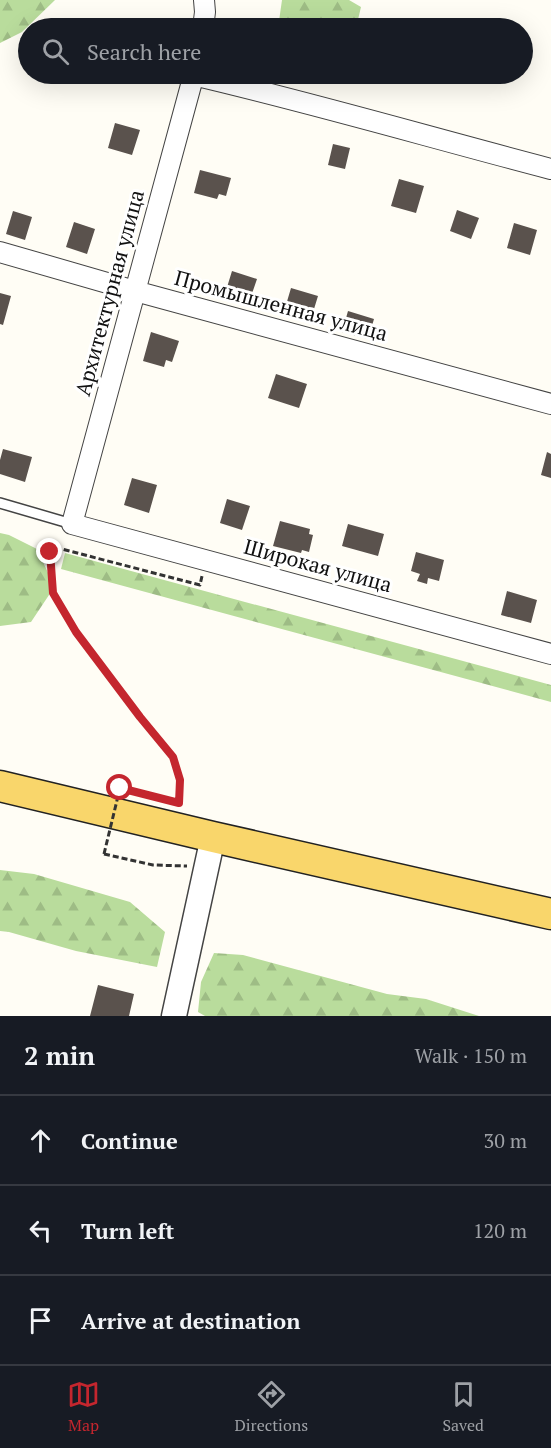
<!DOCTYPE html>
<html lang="en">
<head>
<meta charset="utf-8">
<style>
	:root { --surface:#171b24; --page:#242831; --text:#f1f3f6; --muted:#9ea1a6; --line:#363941; --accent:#c4262e }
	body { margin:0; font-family:"PT Serif",serif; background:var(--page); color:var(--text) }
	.stop { position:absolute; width:18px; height:18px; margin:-14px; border:4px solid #c4262e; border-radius:50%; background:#fff }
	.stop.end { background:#c4262e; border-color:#fff; box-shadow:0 2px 6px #0008 }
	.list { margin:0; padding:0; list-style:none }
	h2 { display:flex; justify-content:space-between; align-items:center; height:78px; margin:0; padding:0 24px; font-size:26px }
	h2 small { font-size:20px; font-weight:400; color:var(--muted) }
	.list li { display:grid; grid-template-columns:39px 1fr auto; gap:18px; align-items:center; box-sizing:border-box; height:90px; padding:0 24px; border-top:2px solid var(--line) }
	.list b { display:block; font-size:22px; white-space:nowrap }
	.list em { font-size:20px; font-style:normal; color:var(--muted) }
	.icon { flex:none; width:33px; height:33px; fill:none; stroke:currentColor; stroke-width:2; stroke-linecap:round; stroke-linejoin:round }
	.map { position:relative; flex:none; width:551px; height:1016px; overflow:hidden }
	.search { position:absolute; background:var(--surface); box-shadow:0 6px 24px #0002; left:18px; right:18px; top:18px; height:66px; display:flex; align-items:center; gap:15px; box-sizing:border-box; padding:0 21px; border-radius:33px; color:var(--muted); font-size:22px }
	.sheet { height:348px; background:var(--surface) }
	nav { display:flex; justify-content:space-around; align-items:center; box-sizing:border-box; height:84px; border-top:2px solid var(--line); background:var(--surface); font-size:16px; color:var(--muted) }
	nav a { display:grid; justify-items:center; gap:3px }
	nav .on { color:var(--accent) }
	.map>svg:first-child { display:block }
</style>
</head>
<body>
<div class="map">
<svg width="551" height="1016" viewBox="0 0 551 1016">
	<defs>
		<pattern id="forest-firs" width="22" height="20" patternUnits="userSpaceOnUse" patternTransform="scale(1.5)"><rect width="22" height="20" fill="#b9dc9c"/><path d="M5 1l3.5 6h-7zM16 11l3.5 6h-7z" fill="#9ebc85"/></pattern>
	</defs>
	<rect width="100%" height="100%" fill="#fffdf5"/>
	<path fill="url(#forest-firs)" d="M0,0H55L22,32L0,43Z
		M282,0H349L361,7L356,28H278Z
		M0,533L9,535L37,549L49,575V595L31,622L0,626Z
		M65,553L551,685V702L61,569Z
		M0,870L34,874L130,902L165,932L157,967L76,951L9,932L0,931Z
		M214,953L243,955L387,994L426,999L479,1016H205L198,1012L201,982Z"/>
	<path fill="#5a524d" d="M115,123L140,130L132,155L108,148Z
		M333,144L350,148L345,169L328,165Z
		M200,170L231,178L226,196L219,194L217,199L194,193Z
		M399,179L424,186L416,213L391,206Z
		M457,210L479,218L471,239L450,231Z
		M13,211L32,217L25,240L6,234Z
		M74,222L95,229L87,254L66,247Z
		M514,223L537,230L530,255L507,248Z
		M232,271L257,279L248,305L224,297Z
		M291,288L318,296L310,322L283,315Z
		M0,293L11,296L3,325L0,324Z
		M348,311L374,319L368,339L342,332Z
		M151,332L179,341L172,362L166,360L164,367L143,361Z
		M276,374L307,384L299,408L268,398Z
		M3,449L32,457L25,482L0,474V460Z
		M547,452L551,454V478L541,475Z
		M132,478L157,485L149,513L124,505Z
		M227,499L250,506L242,530L220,523Z
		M280,521L310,529L309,534L313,535L309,552L302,550L301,553L273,546Z
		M348,524L384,534L378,556L342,546Z
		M416,552L444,560L439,581L428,578L427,584L417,581L420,574L411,571Z
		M507,591L537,600L531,623L501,615Z
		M98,985L134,994L129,1016H90Z"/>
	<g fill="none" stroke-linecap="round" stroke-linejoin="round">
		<g stroke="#444" stroke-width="12">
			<path id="service" d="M0,503L72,524"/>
		</g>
		<g stroke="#444" stroke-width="22">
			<path id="minor" d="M203,28L205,12L204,0
				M194,74L72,524L551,654
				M193,75C313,103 432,138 551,169
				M0,252L135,291L551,404"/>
		</g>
		<g stroke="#444" stroke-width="27">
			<path id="tertiary" d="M174,1016L213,837"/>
		</g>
		<g stroke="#222" stroke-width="33">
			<path id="primary" d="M0,786L213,837L551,914"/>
		</g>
		<path stroke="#333" stroke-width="3" stroke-dasharray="6 3" stroke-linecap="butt" d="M120,788L179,803L180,780L173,757L140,717L76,632L53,593L50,552L54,547L200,585L202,576
			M104,854L153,865L187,866"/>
		<use href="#service" stroke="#fff" stroke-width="9"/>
		<use href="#minor" stroke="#fff" stroke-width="20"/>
		<use href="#tertiary" stroke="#fff" stroke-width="24"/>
		<use href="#primary" stroke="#f9d66b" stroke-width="30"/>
		<path stroke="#333" stroke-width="3" stroke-dasharray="6 3" stroke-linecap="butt" d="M104,854L120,788"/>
	</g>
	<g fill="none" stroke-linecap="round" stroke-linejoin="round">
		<path stroke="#c4262e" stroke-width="8" d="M50,552L53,593L76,632L140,717L173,757L180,780L179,803L120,788"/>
	</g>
	<g text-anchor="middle" stroke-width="6" stroke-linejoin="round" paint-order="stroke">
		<g font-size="21" fill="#111" stroke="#fff">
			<text transform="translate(110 293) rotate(-75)" y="7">Архитектурная улица</text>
			<text transform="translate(281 306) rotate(15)" y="7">Промышленная улица</text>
			<text transform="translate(318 566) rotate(15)" y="7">Широкая улица</text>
		</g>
	</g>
</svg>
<div class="stop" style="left:120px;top:788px"></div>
<div class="stop end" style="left:50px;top:552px"></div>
<div class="search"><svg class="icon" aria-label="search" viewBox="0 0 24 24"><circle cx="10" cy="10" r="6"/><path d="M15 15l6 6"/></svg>Search here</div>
</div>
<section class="sheet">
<h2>2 min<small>Walk · 150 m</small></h2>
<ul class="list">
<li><svg class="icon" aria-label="ahead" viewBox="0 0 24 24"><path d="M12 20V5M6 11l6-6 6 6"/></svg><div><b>Continue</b></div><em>30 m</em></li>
<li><svg class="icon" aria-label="left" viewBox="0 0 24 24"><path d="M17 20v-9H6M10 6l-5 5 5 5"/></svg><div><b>Turn left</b></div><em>120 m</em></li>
<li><svg class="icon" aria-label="arrive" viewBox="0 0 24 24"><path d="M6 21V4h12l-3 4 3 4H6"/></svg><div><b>Arrive at destination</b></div></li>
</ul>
</section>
<nav>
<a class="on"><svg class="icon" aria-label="map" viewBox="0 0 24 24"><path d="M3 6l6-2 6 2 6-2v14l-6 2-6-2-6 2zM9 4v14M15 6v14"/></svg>Map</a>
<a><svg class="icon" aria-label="directions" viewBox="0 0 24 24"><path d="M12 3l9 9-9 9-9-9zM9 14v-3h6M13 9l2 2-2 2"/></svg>Directions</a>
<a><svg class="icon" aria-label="saved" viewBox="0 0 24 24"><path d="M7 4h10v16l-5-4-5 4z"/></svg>Saved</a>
</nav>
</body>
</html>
